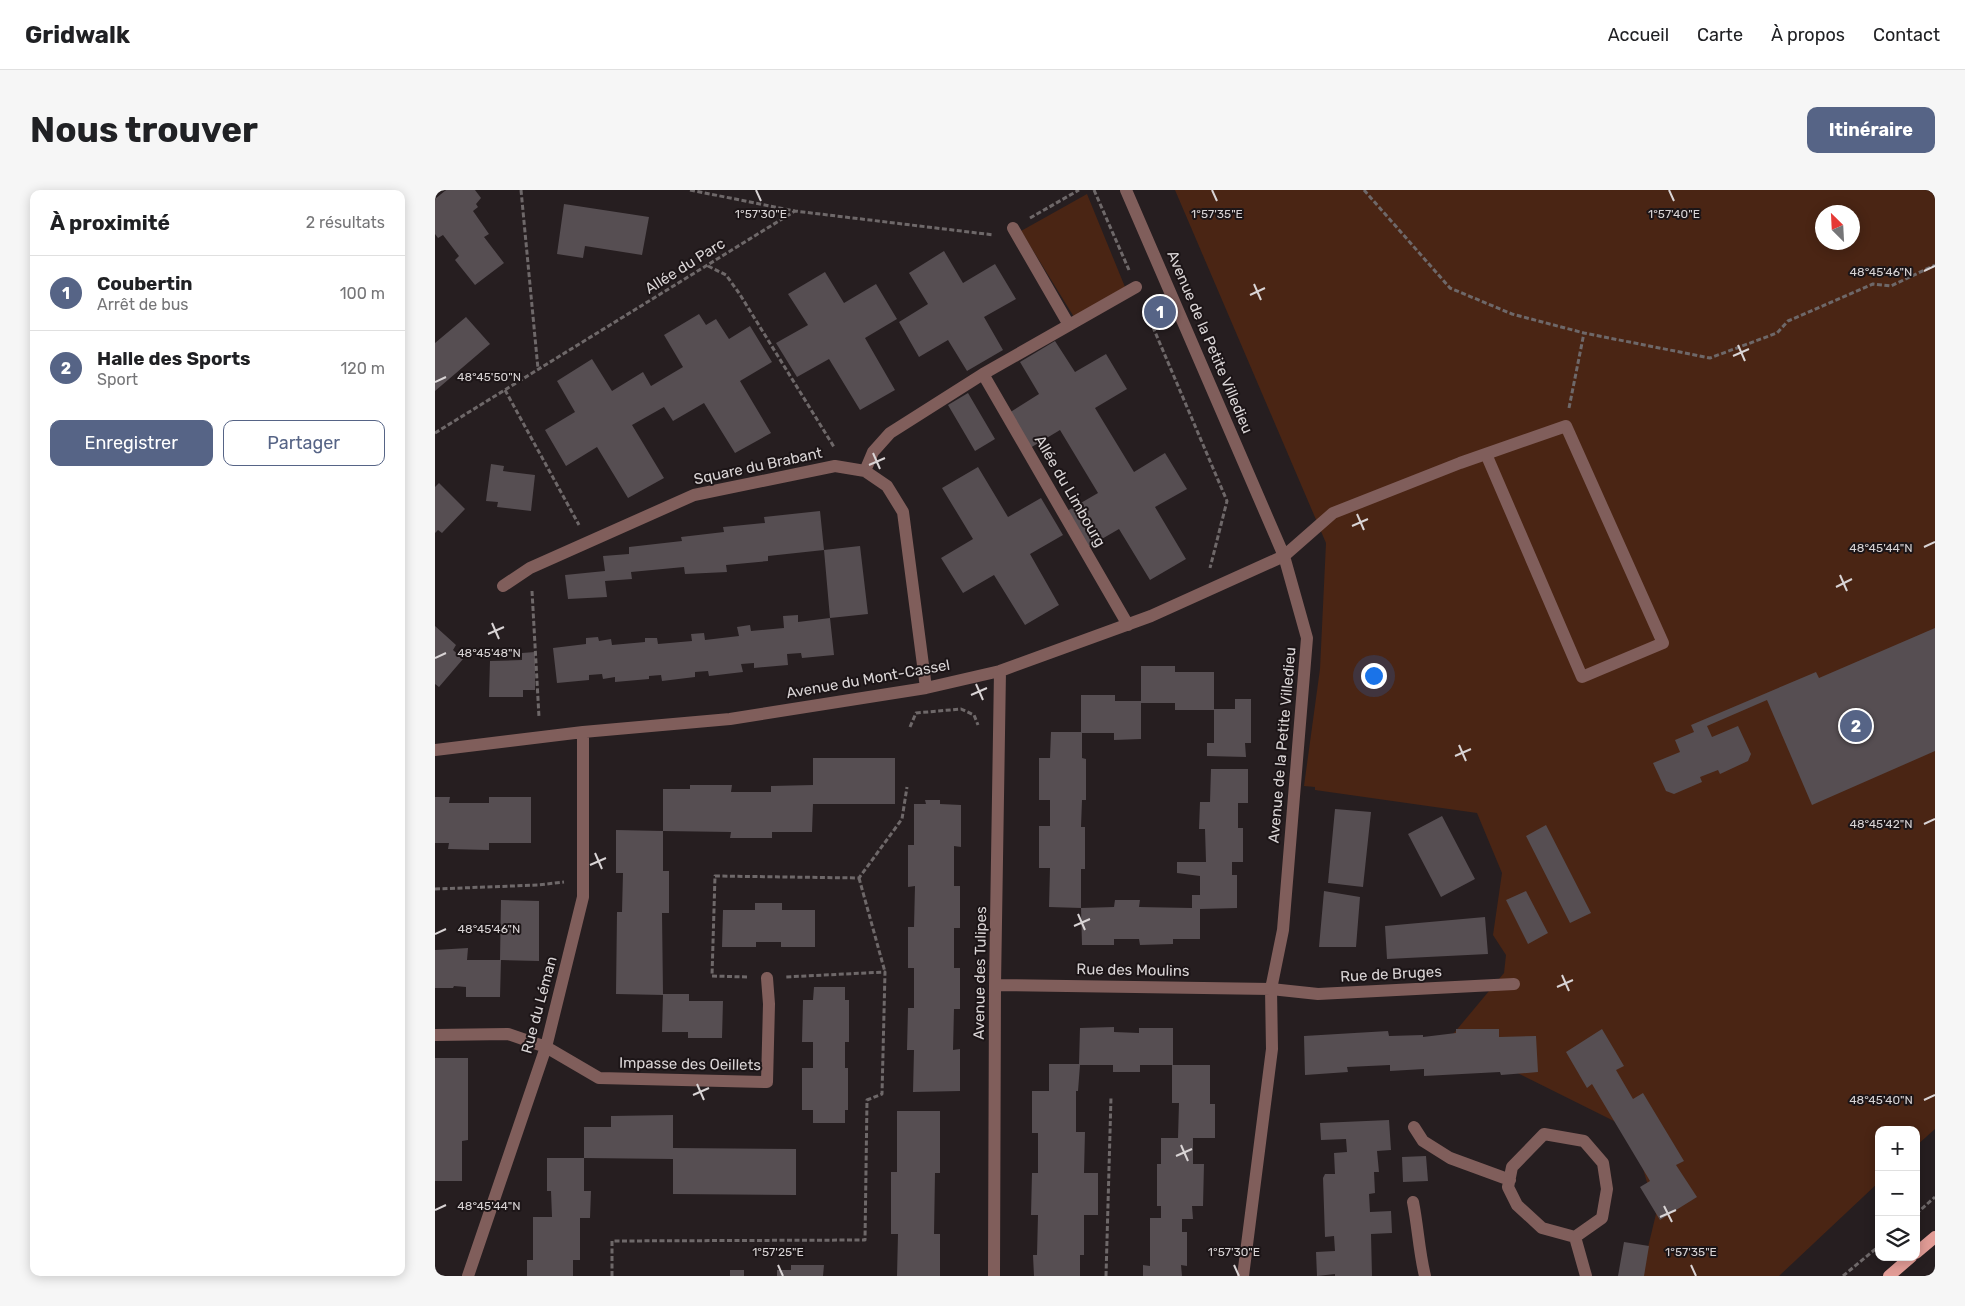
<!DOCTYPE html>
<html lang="fr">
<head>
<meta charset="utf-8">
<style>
	:root { --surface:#fff; --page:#f6f6f6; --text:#202124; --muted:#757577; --line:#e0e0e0; --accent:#566486 }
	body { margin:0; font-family:Rubik,sans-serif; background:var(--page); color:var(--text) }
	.controls { position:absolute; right:15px; bottom:15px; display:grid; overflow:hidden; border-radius:10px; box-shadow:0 2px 12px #0003 }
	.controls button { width:45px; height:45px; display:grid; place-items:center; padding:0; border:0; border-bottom:1px solid var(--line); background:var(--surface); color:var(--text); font:25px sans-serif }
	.compass { position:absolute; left:1380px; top:15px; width:45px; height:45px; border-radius:50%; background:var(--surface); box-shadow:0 2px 12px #0003; rotate:336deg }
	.you { position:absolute; left:938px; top:485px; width:18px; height:18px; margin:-12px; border:4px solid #fff; border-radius:50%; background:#1a73e8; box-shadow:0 0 0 8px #1a73e833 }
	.badge { display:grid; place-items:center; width:32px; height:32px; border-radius:50%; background:var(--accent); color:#fff; font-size:16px; font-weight:700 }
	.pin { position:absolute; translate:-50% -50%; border:2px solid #fff; box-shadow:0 1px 5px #0006 }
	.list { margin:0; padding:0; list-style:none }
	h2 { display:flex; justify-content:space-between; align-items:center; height:65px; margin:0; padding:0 20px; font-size:21px }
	h2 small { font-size:16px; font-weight:400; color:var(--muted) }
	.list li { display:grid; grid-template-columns:32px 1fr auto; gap:15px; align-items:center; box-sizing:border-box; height:75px; padding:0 20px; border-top:1px solid var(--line) }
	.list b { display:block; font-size:19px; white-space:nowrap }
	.list p { margin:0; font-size:16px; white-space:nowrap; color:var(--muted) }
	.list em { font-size:16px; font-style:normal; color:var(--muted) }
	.actions { display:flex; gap:10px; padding:15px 20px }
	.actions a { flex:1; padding:11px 0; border:1px solid var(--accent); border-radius:10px; text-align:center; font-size:18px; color:var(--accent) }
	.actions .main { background:var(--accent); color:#fff }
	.icon { flex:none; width:28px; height:28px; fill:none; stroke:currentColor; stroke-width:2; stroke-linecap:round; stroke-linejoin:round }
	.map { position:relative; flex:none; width:1500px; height:1086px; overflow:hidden; border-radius:10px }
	header { display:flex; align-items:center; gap:30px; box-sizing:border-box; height:70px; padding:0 25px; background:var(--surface); border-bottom:1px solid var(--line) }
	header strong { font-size:24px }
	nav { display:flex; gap:28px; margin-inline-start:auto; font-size:18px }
	.intro { display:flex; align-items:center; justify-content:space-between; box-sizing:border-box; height:120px; padding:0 30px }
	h1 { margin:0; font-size:35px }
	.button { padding:12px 22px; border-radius:10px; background:var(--accent); color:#fff; font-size:18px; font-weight:700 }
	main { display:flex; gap:30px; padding:0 30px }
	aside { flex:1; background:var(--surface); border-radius:10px; box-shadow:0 2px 12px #0003 }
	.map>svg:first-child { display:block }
</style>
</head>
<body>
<header>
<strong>Gridwalk</strong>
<nav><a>Accueil</a><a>Carte</a><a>À propos</a><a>Contact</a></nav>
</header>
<div class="intro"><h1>Nous trouver</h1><a class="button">Itinéraire</a></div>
<main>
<aside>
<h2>À proximité<small>2 résultats</small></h2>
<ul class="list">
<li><span class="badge">1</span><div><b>Coubertin</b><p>Arrêt de bus</p></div><em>100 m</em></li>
<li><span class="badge">2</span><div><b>Halle des Sports</b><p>Sport</p></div><em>120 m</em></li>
</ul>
<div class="actions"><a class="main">Enregistrer</a><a>Partager</a></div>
</aside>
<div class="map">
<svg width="1500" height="1086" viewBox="0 0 1500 1086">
	<rect width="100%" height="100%" fill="#261e20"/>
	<path fill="#4a2514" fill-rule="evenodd" d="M740,0H1500V939L1481,956V940H1444V992L1344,1086H1206L1221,1024L1197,940L1014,849L1069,783L1071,765L1058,745L1067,683L1042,623L880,600V597L869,596L885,479L891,353ZM1388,22H1418V52H1388Z
		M652,4L690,97L639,127L586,41Z"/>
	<path fill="#564e52" d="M11,0H40L46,8L41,14L43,17L38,21L54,44L49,47L69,73L40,95L20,70L24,66L8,45L3,48L0,44V9Z
		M129,14L214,27L207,65L150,56L148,68L122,64Z
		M509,61L528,93L560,74L581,109L549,127L568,160L532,181L513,150L484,167L464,132L493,114L474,83Z
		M390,82L409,113L441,94L462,129L430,148L460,200L425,220L394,169L362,187L341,153L373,135L353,104Z
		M264,124L271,135L281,129L294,149L315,136L337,172L305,191L336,243L300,263L269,213L238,231L229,217L197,235L229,288L193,308L162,257L131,276L110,240L140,222L122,191L157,169L177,201L208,182L216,196L248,177L229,145Z
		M31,127L55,154L0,201V153Z
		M620,151L640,182L671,164L692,199L660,218L699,282L730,263L752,299L720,317L751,369L715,390L684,339L653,357L632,321L663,303L625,240L595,258L574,223L604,204L585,172Z
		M533,203L560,249L540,261L513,215Z
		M56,274L69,276L68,281L100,285L96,321L62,317L63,312L51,311Z
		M543,277L573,327L606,308L628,345L595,364L624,415L590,435L559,385L528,403L506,368L538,349L507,298Z
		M4,293L30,319L7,343L3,340L0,343V297Z
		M385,321L389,360L333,366V371L291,375L292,382L250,384L249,377L196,382L197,389L170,391L172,407L133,409L130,385L170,381L168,366L194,364V357L247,351L246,347L289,342L288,337L330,333L329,327Z
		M425,356L433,424L395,428L389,360Z
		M363,425V432L395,428L399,465L367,468L366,463L352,464L353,475L319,478V473L306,474L308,482L274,486L273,481L260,482V487L227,491L226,485L214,486V489L180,492V487L168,489L167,484L154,485V490L122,493L118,458L151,454V448L163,447L164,451L176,449L177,455L210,452V448H222L223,454L257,451L256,444L269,443L270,450L304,446L302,437L315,435L316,441L349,438L348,426Z
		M0,436L21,455L18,460L28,469L4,497L0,494Z
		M1500,438V561L1377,615L1332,510L1272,536L1277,547L1303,536L1316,564L1313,571L1285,584L1283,580L1265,587L1267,592L1239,604L1231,601L1218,573L1245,562L1240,550L1259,542L1256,535L1381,482L1384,488Z
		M100,462V500H88V507H54L55,471L87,470V463Z
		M706,476H740V482H779V519H800V509H816V553H810L811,567L772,566V553H779V520H740V513H706V549L679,550V543H647V568L651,569V610H647L646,637H650V679H646V718L614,717L615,678H604V636H615V610H604V568H615L616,542H646V505H680V511H706Z
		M378,568H460V614H378L377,642H337V648H295L296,642L228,641V681H234V723H227L228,804H254V811H288L287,848H253V842H227L228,805L181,804L182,722H187L188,683H181V640L228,641V599H255V595H297L296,602H336V596L378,595Z
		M776,579H813V613H803V638H808V672H797V685H802V718L765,719V749H738V754L705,755L704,749H679V755H647L646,718L679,717L680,710H705L704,717L757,718V705H765V686L742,683V672H771L770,639H764L765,612H775Z
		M0,607H15L14,613H54V607H96V653H54V660L13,659L14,653H0Z
		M490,610H505V614L526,615V657L519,656V696H525V738H519V778H525V819H519L518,860L525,859V901L478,902L479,860H472L473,818H479V778H473V737H479L480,696L473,697V655H479V614H491Z
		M900,619L936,622L928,697L893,693Z
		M1007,626L1040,689L1006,707L973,644Z
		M1111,635L1156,723L1135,733L1091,646Z
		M889,701L925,707L921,757H884Z
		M1091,701L1113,743L1093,754L1071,710Z
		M66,710L104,711V771L66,770L65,807H31V797L19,796L18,798H0V760L33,758L32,770H65Z
		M320,713H347V720H380V757H346V752H321V757H287L288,720H320Z
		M1050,727L1053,764L952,769L950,736Z
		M379,797H410V810H414V852H410V878H413V920H410V933H378V920H367V878H378V852H367L368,810H378Z
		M679,837V842L704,843V838H738V875H705V882H678V875H645L643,901H641V942H650L649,983H663V1025H649V1065H645V1086H599L598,1065H602L603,1025H596L597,983H603V943H597V901H614V874H644L645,838Z
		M1021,839H1064V847L1101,846L1103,882L1066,885L1065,882L989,886V879L955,881V875L912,877L913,882L870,885L869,846L953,841L954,846L988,845V847L1021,843Z
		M1167,839L1189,876L1181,880L1198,909L1208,903L1249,971L1241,975L1262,1007L1225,1030L1205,997L1215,991L1157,894L1152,898L1131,862Z
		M0,868H33V950L27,951V991H0Z
		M737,875H775V914H780V948H758V974H769L768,1016H757L758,1029H747V1042H752V1076L746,1075L747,1086H708V1075L715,1076V1028H726V1016H722V974H726V948H743L744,913H737Z
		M462,921H505V983H500L499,1044H505V1086H462L463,1044H456V982H462Z
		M238,925V958L361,959V1005L238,1004V969L149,968V937H176V926Z
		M954,930L956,960L942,961L944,982H939L940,1003L934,1004L935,1022L956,1021L957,1043L936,1044L937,1086H900V1084L882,1086L881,1062L900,1061L899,1046L890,1047L888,988L890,984H900L899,963L912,962L911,949L886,950L885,933Z
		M991,966L993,991L968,992L967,967Z
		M112,968H149V1001H156L155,1028H145V1070H138V1086H92V1070H98V1027H117L116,1001H112Z
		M1189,1052L1214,1056L1209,1086H1183Z
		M356,1075H389L388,1086H342V1080H356Z
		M295,1080H309V1086H295Z"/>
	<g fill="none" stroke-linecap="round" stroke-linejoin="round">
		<path stroke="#6e6869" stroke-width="3" stroke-dasharray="5 2.5" stroke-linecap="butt" d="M86,0L103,179
			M255,0L360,21L559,45
			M659,0L694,80
			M929,0L1015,98L1077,124L1149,143L1275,168L1342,143L1353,131L1438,94L1456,96L1500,75
			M595,28L644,0
			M273,76L291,85L304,103L399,257
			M709,116L792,311L775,378
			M70,200L144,335
			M1134,218L1149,143
			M0,243L360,21
			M97,401L104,527
			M475,537L481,523L526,519L539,525L543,535
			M424,688L450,782
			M0,699L103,695L129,692
			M312,787L277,786L280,686L424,688L467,629L472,597
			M1481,1024L1500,1007
			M177,1086V1051L430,1050L432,910L447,904L450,782L351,787
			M671,1086L676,907
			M1408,1086L1444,1056"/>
		<path stroke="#805e5b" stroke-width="12" d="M691,0L849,366L872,448L848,740L836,799L837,859L808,1086
			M578,38L634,135
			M548,184L693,435
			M430,281L438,262L455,243L548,184L701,97
			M68,396L95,378L259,305L400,276L430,281L452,296L468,322L491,498
			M0,560L148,542L295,529L491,498L565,481L716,426L849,366L898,323L1025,273L1131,236L1228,453L1147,487L1051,264
			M560,795L836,799L883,804L1079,794
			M0,845L73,844L111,857L164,888L332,892L334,814L332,788
			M979,937L988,951L1015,968L1075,990
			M1109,944L1149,951L1168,973L1172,999L1167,1028L1140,1047L1107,1038L1082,1015L1073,997L1077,977Z
			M978,1012C983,1037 984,1062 990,1086
			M1140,1047L1151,1086
			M33,1086L111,857L148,707V542
			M559,1086L560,795L565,481"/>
		<path stroke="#e29c96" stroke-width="12" d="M1481,1063L1500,1047
			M1454,1086L1476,1067"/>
	</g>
	<path fill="none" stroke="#d9d4d5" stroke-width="2" d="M321,0L326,11M777,0L782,11M1234,0L1239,11M1489,81L1500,76M819,94L826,110M815,105L830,98M1303,155L1310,171M1298,166L1314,159M0,192L11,187M438,263L445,279M434,275L450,268M922,324L929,340M917,336L933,329M1489,357L1500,352M1405,385L1412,401M1401,397L1417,389M57,433L64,449M53,444L69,437M0,468L11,463M541,494L548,510M536,505L552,498M1024,555L1031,571M1020,566L1036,559M1489,634L1500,629M160,663L167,679M155,675L171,668M643,724L650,740M639,736L655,729M0,744L11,739M1127,785L1134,801M1122,797L1138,790M262,894L269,910M258,905L274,898M1489,910L1500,905M746,955L753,971M741,966L757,959M1229,1016L1237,1032M0,1020L11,1015M1225,1027L1241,1020M343,1075L348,1086M799,1075L804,1086M1256,1075L1261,1086"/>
	<g text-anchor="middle" stroke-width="4" stroke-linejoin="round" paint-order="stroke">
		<g font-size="15" fill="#d9d4d5" stroke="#1c1517">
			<text transform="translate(250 76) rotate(-32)" y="5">Allée du Parc</text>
			<text transform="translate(775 152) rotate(67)" y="5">Avenue de la Petite Villedieu</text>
			<text transform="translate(323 276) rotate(-12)" y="5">Square du Brabant</text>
			<text transform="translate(635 301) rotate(60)" y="5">Allée du Limbourg</text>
			<text transform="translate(433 489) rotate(-10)" y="5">Avenue du Mont-Cassel</text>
			<text transform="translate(847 555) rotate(-85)" y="5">Avenue de la Petite Villedieu</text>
			<text transform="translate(698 780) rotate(1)" y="5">Rue des Moulins</text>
			<text transform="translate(545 783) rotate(-89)" y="5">Avenue des Tulipes</text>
			<text transform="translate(956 784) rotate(-3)" y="5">Rue de Bruges</text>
			<text transform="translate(104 815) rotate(-75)" y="5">Rue du Léman</text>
			<text transform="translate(255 874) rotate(1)" y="5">Impasse des Oeillets</text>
		</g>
	</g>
	<g font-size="12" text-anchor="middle" fill="#d9d4d5" stroke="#1c1517" stroke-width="4" stroke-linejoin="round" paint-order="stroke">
		<text x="1239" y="28">1°57'40"E</text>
		<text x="326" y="28">1°57'30"E</text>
		<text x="782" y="28">1°57'35"E</text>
		<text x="1446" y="86">48°45'46"N</text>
		<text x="54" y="191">48°45'50"N</text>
		<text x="1446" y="362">48°45'44"N</text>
		<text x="54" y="467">48°45'48"N</text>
		<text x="1446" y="638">48°45'42"N</text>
		<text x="54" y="743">48°45'46"N</text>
		<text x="1446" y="914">48°45'40"N</text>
		<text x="54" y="1020">48°45'44"N</text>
		<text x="343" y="1066">1°57'25"E</text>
		<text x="799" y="1066">1°57'30"E</text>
		<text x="1256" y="1066">1°57'35"E</text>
	</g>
</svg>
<div class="controls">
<button>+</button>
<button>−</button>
<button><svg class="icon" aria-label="layers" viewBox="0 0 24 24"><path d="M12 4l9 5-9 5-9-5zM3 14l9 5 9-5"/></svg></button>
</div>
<svg class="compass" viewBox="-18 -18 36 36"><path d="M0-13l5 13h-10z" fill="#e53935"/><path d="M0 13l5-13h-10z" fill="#757577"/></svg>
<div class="you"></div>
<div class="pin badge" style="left:725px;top:122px">1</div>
<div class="pin badge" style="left:1421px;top:536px">2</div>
</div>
</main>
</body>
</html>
